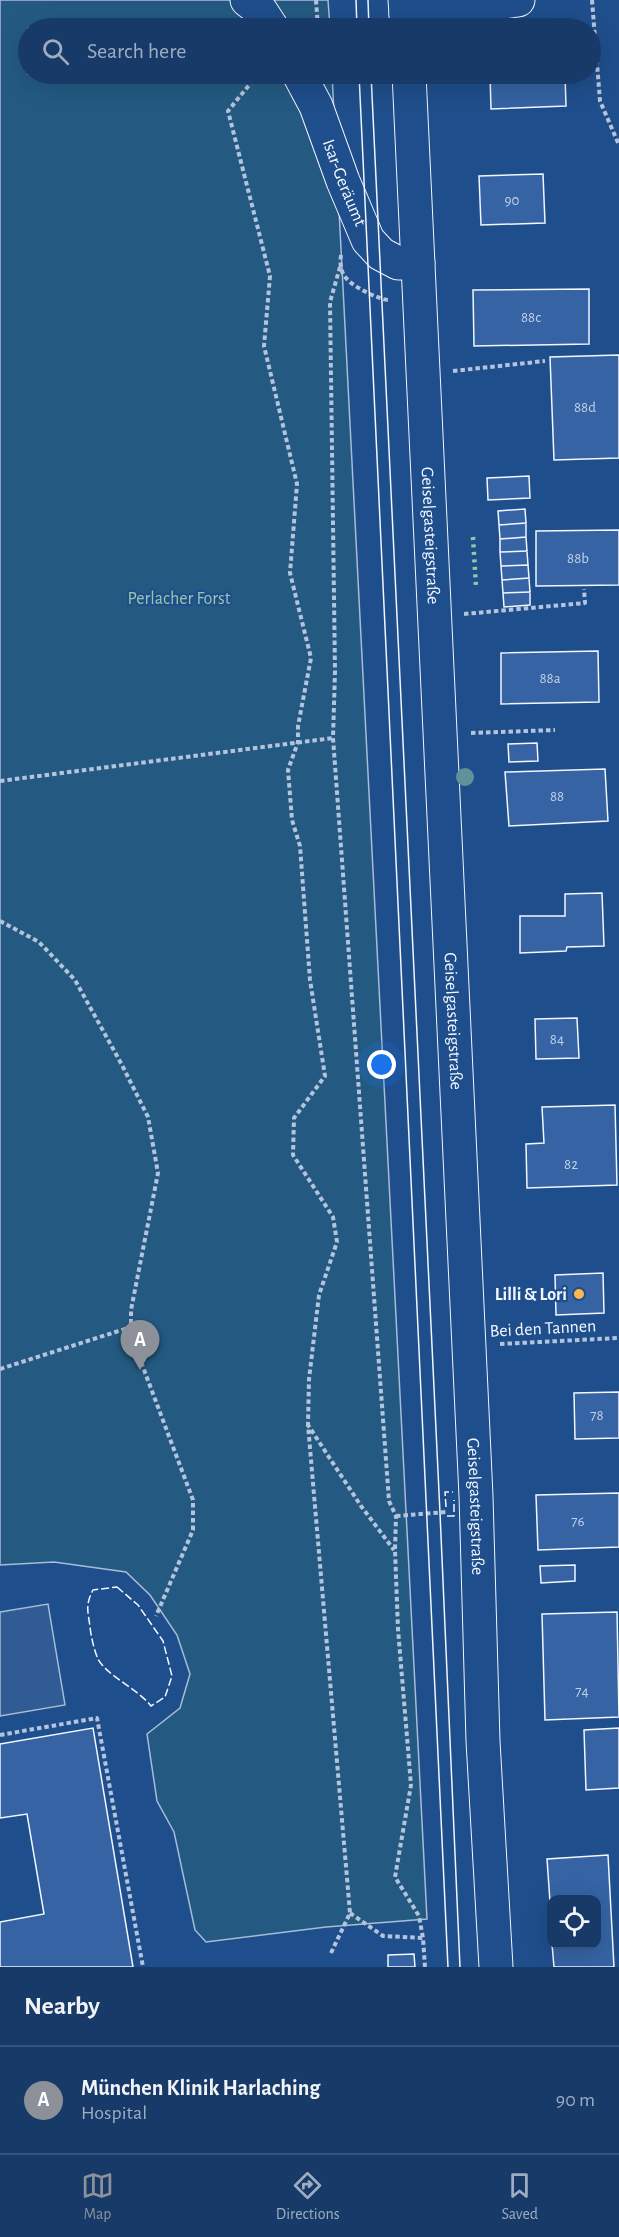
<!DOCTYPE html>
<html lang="en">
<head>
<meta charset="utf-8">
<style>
	:root { --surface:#173a69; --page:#20416f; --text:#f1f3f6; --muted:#9eadc0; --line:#36547d; --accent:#8c9099 }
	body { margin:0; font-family:"Alegreya Sans",sans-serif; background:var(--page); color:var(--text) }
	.controls { position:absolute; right:18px; bottom:18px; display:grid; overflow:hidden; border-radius:12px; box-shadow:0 6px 24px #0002 }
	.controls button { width:54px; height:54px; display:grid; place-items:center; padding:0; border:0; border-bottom:2px solid var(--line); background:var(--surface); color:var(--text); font:30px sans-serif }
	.you { position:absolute; left:382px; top:1065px; width:21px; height:21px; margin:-15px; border:4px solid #fff; border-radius:50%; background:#1a73e8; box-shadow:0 0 0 9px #1a73e833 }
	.badge { display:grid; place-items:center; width:39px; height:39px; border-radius:50%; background:var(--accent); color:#fff; font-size:20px; font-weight:700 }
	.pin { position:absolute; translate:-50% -50px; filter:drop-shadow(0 2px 3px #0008) }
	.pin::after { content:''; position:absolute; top:32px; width:21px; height:18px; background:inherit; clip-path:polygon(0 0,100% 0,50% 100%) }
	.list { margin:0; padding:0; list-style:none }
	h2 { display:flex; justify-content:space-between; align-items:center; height:78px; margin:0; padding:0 24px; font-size:26px }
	h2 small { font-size:20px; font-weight:400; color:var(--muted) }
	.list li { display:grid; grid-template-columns:39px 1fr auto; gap:18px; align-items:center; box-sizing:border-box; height:108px; padding:0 24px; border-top:2px solid var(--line) }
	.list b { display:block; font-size:22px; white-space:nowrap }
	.list p { margin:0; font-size:20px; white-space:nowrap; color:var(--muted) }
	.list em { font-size:20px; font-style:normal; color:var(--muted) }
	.icon { flex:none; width:33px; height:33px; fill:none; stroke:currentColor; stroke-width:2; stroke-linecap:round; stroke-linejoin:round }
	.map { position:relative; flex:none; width:619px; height:1967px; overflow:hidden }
	.search { position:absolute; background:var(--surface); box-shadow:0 6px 24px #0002; left:18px; right:18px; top:18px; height:66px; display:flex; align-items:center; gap:15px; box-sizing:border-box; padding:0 21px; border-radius:33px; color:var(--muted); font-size:22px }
	.sheet { height:186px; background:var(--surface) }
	nav { display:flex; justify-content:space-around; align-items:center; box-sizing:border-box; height:84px; border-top:2px solid var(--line); background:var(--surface); font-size:16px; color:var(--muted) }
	nav a { display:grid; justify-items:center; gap:3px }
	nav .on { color:var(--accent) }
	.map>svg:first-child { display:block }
</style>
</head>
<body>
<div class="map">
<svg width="619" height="1967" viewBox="0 0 619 1967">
	<rect width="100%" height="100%" fill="#1f4e8c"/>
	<path fill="#245a82" stroke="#a8bbd7" stroke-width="1.5" d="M0,0H328L330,28H28V74H332L427,1919L326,1927L206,1942L195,1930L174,1832L157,1801L147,1734L180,1708L190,1674L177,1635L150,1595L126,1572L54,1562L0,1565Z"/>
	<path fill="#305b95" stroke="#a8bbd7" stroke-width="1.5" d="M48,1604L65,1705L0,1716V1612Z"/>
	<path fill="#3563a3" stroke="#f2f6ff" stroke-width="1.5" d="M490,74H565L566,106L491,109Z
		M543,174L545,223L481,225L479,176Z
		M589,289V344L474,346L473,290Z
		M619,355V458L554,460L550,357Z
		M529,476L530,498L488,500L487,478Z
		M525,509L526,523L499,525L498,511Z
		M526,523V537L500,539L499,525Z
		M619,530V585L536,586V531Z
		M526,537L527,551L500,552V539Z
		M527,551L528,565L501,566L500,552Z
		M528,565L529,578L502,580L501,566Z
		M529,578L530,592L503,593L502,580Z
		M530,592V605L504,607L503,593Z
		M598,651L599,702L501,704V653Z
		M537,743L538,761L509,762L508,744Z
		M605,769L608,821L509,826L505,772Z
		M602,893L604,946L567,947L566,951L520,953V916H565V894Z
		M577,1018L579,1058L536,1059L535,1019Z
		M615,1105L617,1185L527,1188L526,1144L544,1143L542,1107Z
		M603,1273L604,1313L556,1315L555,1275Z
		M619,1392V1438L575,1439L574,1393Z
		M619,1493V1547L538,1550L536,1495Z
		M575,1565V1581L541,1583L540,1566Z
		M617,1612L619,1717L545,1720L542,1614Z
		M93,1728L133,1967H0V1922L44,1914L27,1814L0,1818V1744Z
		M619,1728V1788L586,1790L584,1730Z
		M608,1855L614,1967H554L552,1944H596V1900H552V1930L547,1859Z
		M414,1954L415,1967H388V1955Z"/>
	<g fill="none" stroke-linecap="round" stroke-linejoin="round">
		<g stroke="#f2f6ff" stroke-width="35">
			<g id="minor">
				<path d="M247,0L261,11L272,28"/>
				<path d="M406,14L518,0"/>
				<path id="s1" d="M299,74L316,106L343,181L368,240L381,254L398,263H418"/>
			</g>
		</g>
		<g stroke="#f2f6ff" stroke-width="35">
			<g id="major">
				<path d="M405,0L407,28"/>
				<path id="s2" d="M409,74L476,1496L483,1741L496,1967"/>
			</g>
		</g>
		<path stroke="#b3c4dc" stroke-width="4" stroke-dasharray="4.5 3" stroke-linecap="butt" d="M316,0L318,28
			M592,0L600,101L619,145
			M258,74L228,111L270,276L264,346L297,484L290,573L311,658L298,726V742L288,770L292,820L300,846L310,980L325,1076L294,1118L293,1155L333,1217L337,1242L319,1295L309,1379L308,1425
			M341,255C340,263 340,271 346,278C352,286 379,300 389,300
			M340,267L330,302L335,671L333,738L389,1501L396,1516L395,1550L398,1629L411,1785L395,1877L419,1916L423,1938L425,1967
			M453,371L545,361
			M464,614L585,603L584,589
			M471,733L555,730
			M0,781L333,738
			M0,921L39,942L75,980L122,1065L148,1117L158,1173L131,1310V1327L135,1346L193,1500V1530L156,1616
			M500,1344L619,1338
			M0,1369L131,1327
			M396,1516L446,1512
			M0,1735L97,1718L143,1967
			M350,1913L383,1936L423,1938
			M331,1953L350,1913L308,1425L361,1506L394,1550"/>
		<use href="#minor" stroke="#1f4e8c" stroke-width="33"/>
		<use href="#major" stroke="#1f4e8c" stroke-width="33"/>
		<path stroke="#f2f6ff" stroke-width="1.5" d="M356,0L357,28
			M368,0L369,28
			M359,74L448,1967
			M371,74L440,1513L460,1967"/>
		<path stroke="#97c8a6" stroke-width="4.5" stroke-dasharray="3 4.5" stroke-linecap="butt" d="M473,537L476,587"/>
		<path stroke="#f2f6ff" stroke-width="1.5" stroke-dasharray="8 3" stroke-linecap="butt" d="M446,1507L445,1492H453
			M447,1516H454V1500
			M117,1587L138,1605L163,1641L172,1676L165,1697L151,1706C138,1689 107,1676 98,1659C94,1650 91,1636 90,1627C88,1611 85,1605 93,1590Z"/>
	</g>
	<circle fill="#61919a" cx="465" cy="777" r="9"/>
	<circle fill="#ffb74d" stroke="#1f4e8c" stroke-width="2" cx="579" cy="1294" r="6"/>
	<g text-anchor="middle" stroke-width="4.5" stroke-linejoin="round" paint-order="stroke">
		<g font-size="15" fill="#c3d1e8">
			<text x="512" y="205">90</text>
			<text x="531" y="322">88c</text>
			<text x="585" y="412">88d</text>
			<text x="578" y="563">88b</text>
			<text x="550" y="683">88a</text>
			<text x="557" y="801">88</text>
			<text x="557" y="1044">84</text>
			<text x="571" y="1169">82</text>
			<text x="597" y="1420">78</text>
			<text x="578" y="1526">76</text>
			<text x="582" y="1696">74</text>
		</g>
		<g font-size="18" fill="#f2f6ff" stroke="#1f4e8c">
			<text dy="6" stroke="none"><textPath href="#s1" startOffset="118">Isar-Geräumt</textPath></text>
			<text dy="6" stroke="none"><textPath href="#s2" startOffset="462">Geiselgasteigstraße</textPath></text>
			<text dy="6" stroke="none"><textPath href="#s2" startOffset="948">Geiselgasteigstraße</textPath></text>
			<text transform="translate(543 1328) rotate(-3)" y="6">Bei den Tannen</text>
			<text dy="6" stroke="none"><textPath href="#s2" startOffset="1434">Geiselgasteigstraße</textPath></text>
		</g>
		<g font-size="18" fill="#97c8a6" stroke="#1f4e8c">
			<text x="179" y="604">Perlacher Forst</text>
		</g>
		<g font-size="18" font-weight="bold" fill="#f2f6ff" stroke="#1f4e8c" text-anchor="end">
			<text x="567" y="1300">Lilli &amp; Lori</text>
		</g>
	</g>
</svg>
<div class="controls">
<button><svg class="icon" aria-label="locate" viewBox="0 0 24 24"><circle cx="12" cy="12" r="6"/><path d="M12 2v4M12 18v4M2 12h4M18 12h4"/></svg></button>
</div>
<div class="you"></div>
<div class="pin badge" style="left:140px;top:1370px">A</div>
<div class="search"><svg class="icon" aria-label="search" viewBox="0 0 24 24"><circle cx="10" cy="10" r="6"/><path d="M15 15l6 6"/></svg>Search here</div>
</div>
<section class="sheet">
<h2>Nearby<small></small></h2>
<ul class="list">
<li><span class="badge">A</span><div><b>München Klinik Harlaching</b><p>Hospital</p></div><em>90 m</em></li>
</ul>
</section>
<nav>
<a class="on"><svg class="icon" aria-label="map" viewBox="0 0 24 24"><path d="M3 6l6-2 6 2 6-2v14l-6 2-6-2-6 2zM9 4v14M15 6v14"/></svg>Map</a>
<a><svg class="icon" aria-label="directions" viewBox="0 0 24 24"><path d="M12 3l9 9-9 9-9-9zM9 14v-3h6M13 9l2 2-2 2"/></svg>Directions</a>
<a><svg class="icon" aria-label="saved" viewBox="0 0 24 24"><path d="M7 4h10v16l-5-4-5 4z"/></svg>Saved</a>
</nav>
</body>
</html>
